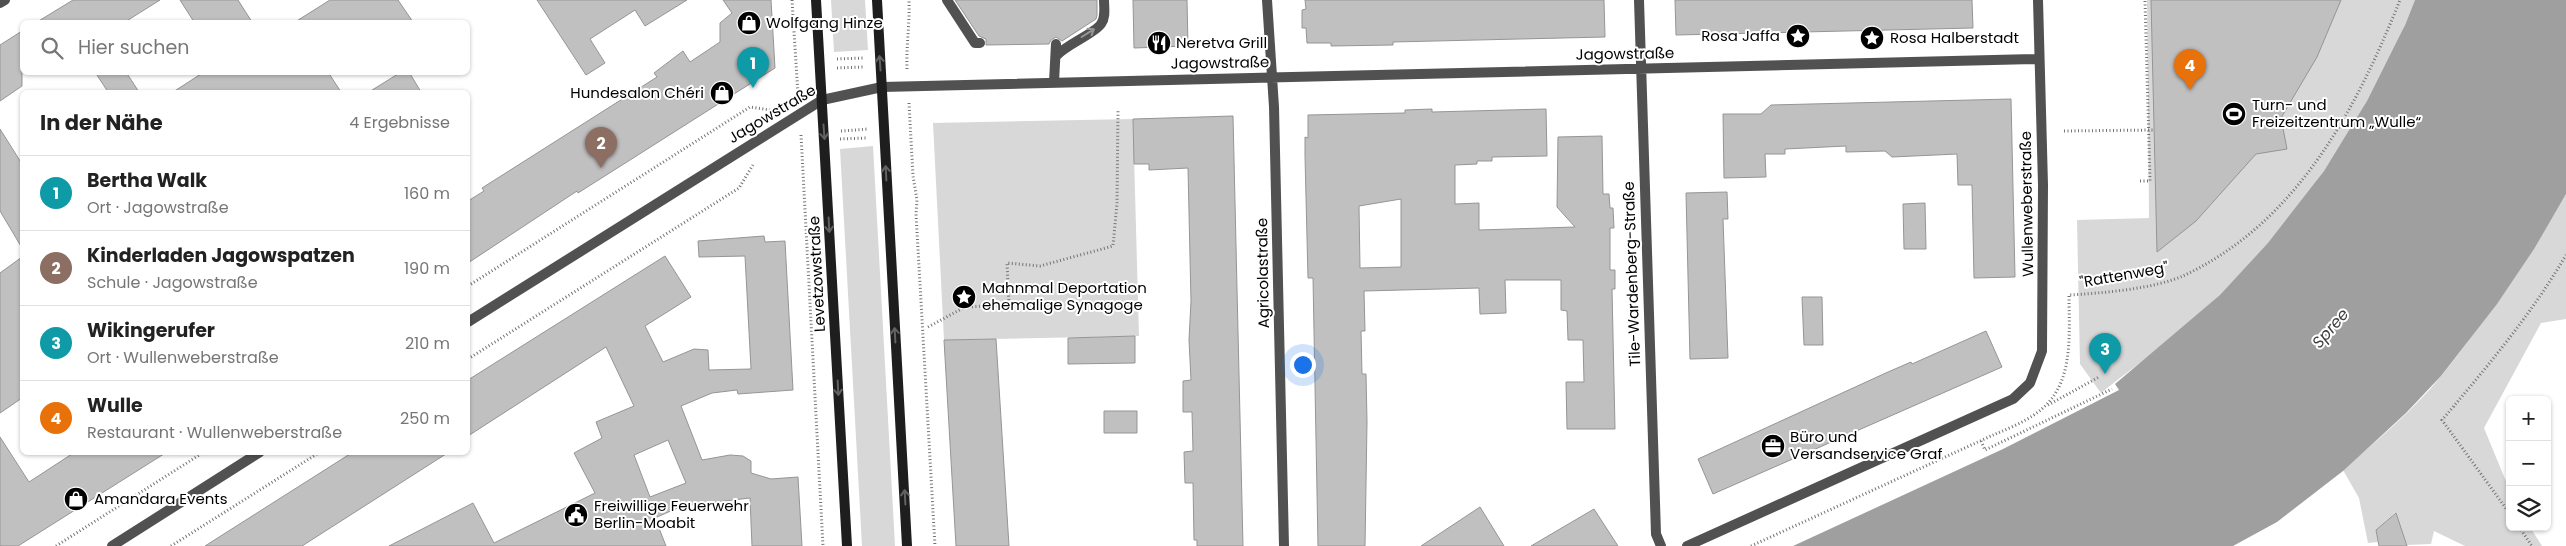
<!DOCTYPE html>
<html lang="de">
<head>
<meta charset="utf-8">
<style>
	:root { --surface:#fff; --page:#f6f6f6; --text:#222; --muted:#767676; --line:#e0e0e0; --accent:#ea580c }
	body { margin:0; font-family:Poppins,sans-serif; background:var(--page); color:var(--text) }
	.controls { position:absolute; right:15px; bottom:15px; display:grid; overflow:hidden; border-radius:8px; box-shadow:0 1px 4px #0004 }
	.controls button { width:45px; height:45px; display:grid; place-items:center; padding:0; border:0; border-bottom:1px solid var(--line); background:var(--surface); color:var(--text); font:25px sans-serif }
	.you { position:absolute; left:1302px; top:364px; width:18px; height:18px; margin:-12px; border:4px solid #fff; border-radius:50%; background:#1a73e8; box-shadow:0 0 0 8px #1a73e833 }
	.badge { display:grid; place-items:center; width:32px; height:32px; border-radius:50%; background:var(--accent); color:#fff; font-size:16px; font-weight:700 }
	.pin { position:absolute; translate:-50% -41px; filter:drop-shadow(0 1px 2px #0008) }
	.pin::after { content:''; position:absolute; top:26px; width:18px; height:15px; background:inherit; clip-path:polygon(0 0,100% 0,50% 100%) }
	.list { margin:0; padding:0; list-style:none }
	h2 { display:flex; justify-content:space-between; align-items:center; height:65px; margin:0; padding:0 20px; font-size:21px }
	h2 small { font-size:16px; font-weight:400; color:var(--muted) }
	.list li { display:grid; grid-template-columns:32px 1fr auto; gap:15px; align-items:center; box-sizing:border-box; height:75px; padding:0 20px; border-top:1px solid var(--line) }
	.list b { display:block; font-size:19px; white-space:nowrap }
	.list p { margin:0; font-size:16px; white-space:nowrap; color:var(--muted) }
	.list em { font-size:16px; font-style:normal; color:var(--muted) }
	.icon { flex:none; width:28px; height:28px; fill:none; stroke:currentColor; stroke-width:2; stroke-linecap:round; stroke-linejoin:round }
	.map { position:relative; flex:none; width:2566px; height:546px; overflow:hidden }
	.search { position:absolute; background:var(--surface); box-shadow:0 1px 4px #0004; left:20px; top:20px; width:450px; height:55px; display:flex; align-items:center; gap:12px; box-sizing:border-box; padding:0 18px; border-radius:8px; color:var(--muted); font-size:19px }
	.panel { position:absolute; background:var(--surface); box-shadow:0 1px 4px #0004; left:20px; top:90px; width:450px; height:365px; border-radius:8px }
	.map>svg:first-child { display:block }
</style>
</head>
<body>
<div class="map">
<svg width="2566" height="546" viewBox="0 0 2566 546">
	<rect width="100%" height="100%" fill="#fff"/>
	<path fill="#d8d8d8" d="M831,0H865L868,50L834,52Z
		M2147,0H2415C2373,109 2304,212 2221,295C2185,331 2141,361 2101,393L2080,364L2077,220L2149,218Z
		M1133,119L1139,336L944,340L933,123Z
		M873,146L895,546H862L840,149Z
		M2566,194V319L2541,323L2484,428L2510,491V527H2530L2542,546H2465L2434,531L2431,544L2407,545L2395,513L2376,530L2378,542L2368,543L2359,498L2343,470C2377,440 2413,411 2442,375C2487,318 2529,257 2566,194Z"/>
	<path fill="#9f9f9f" d="M2415,0H2566V194L2534,249L2497,304L2441,376L2406,413L2343,471L2277,522L2233,546H1793L2003,449L2119,390L2115,384L2220,295L2268,243L2324,171L2367,101L2405,25Z"/>
	<path fill="#c0c0c0" stroke="#959595" fill-rule="evenodd" d="M73,0H160L125,22H37Z
		M180,0H238L252,22H194Z
		M330,0H398L413,22H295Z
		M537,0H687L645,26L635,10L590,39L605,63L586,75Z
		M723,0H771L775,68L578,193L577,191L468,263V201L484,191L482,188L657,77L654,73L683,51L690,62L720,42V23L732,13Z
		M955,0H1097V15L1096,19L1062,41L1056,37L1051,40L1049,44L986,45V39L979,36Z
		M1133,0H1187L1188,46L1134,48Z
		M1305,0H1604L1605,37L1393,42V45L1331,46V43H1307L1306,28H1302V10L1306,9Z
		M1675,0H1972L1973,28L1676,35Z
		M2151,0H2341L2317,57L2281,118L2287,149L2256,154L2196,221L2157,252Z
		M22,31V86L0,101V45Z
		M95,72H126L139,92H108Z
		M204,72H328L341,92H173Z
		M401,72H409L421,92H369Z
		M2011,99L2015,277L1974,278L1972,185H1958L1957,154L1892,157L1885,151L1846,152V146L1785,149V154H1765L1766,177L1724,178L1723,114H1761L1771,105Z
		M1432,109V112L1546,109L1547,156L1492,157V161H1477V164L1455,165V204L1479,203V230L1575,227L1557,207L1558,137L1602,136L1603,194H1609L1610,208H1613L1614,228H1610V270H1615V289H1612L1615,429H1567L1566,382H1584L1583,340H1568L1567,311L1561,310V280H1505L1506,313L1480,314L1479,288L1364,291L1365,331H1361L1362,374H1366L1367,422L1365,546H1318L1313,278H1308L1305,156V137L1308,138V115L1405,113V110ZM1401,199V267L1360,268L1359,206Z
		M1233,116L1243,546H1197V540H1194L1193,483H1185L1184,452L1193,451L1192,412H1183V381L1191,380L1189,340L1191,301L1188,168L1149,170V164H1134L1133,119Z
		M0,129L22,164V248L0,211Z
		M1727,192L1728,219H1723L1728,358L1690,359L1686,193Z
		M1925,203L1926,249H1904L1903,204Z
		M764,236L765,242L785,241L793,390L738,394L737,390L712,393L681,406L702,460L730,455L743,456L751,461V473L771,479L798,477L802,546H752L750,498L682,506L655,518L666,546H389L473,503L494,543L595,493L574,453L602,438L596,422L634,406L606,347L468,436V380L665,256L691,297L645,326L663,362L694,349L708,350L709,370L751,369L745,256L699,257L698,241ZM668,440L686,483L650,497L634,455Z
		M22,257V398L0,413V273Z
		M1802,297H1822L1823,345H1804Z
		M1986,331L2002,367L1713,494L1698,459L1888,372L1911,362L1912,364Z
		M1135,336V363L1068,364V338Z
		M996,339L1009,546H956L944,340Z
		M1104,411H1137V433H1104Z
		M0,437L29,482L75,452H167L18,546H0Z
		M353,452H449L302,546H205Z
		M1480,507L1504,546H1421Z
		M1594,509L1618,546H1531Z
		M2396,513L2407,546H2379L2376,530Z"/>
	<g fill="none" stroke-linecap="round" stroke-linejoin="round">
		<path stroke="#737373" stroke-width="3" stroke-dasharray="1 2.5" stroke-linecap="butt" d="M792,0L798,94
			M837,59L863,58
			M837,68L863,67
			M907,69C906,46 910,23 909,0
			M909,103L913,176L917,200L916,214L935,546
			M841,131L868,129
			M2064,131L2154,130
			M801,135L823,546
			M840,139L867,138
			M2140,181H2150L2145,0
			M468,286L750,107L770,110
			M928,327L965,307L1009,305L1007,263L1040,266L1113,246L1117,203L1118,111
			M468,359L739,188L753,165
			M2048,405L2099,377
			M1981,441L1985,450L2112,389
			M2510,514L2442,420C2487,367 2531,315 2566,255
			M2519,527L2532,546
			M56,546L204,452
			M171,546L320,452
			M1751,546L1991,436C2009,428 2031,420 2045,406C2074,379 2069,331 2069,295C2102,293 2155,289 2185,275C2297,222 2356,110 2400,0"/>
		<path stroke="#515151" stroke-width="10" d="M947,0L975,43H980
			M1056,56C1067,44 1094,34 1101,24C1106,17 1104,8 1104,0
			M1054,82L1056,44"/>
		<path stroke="#515151" stroke-width="10" d="M1267,0L1274,107L1284,546
			M1639,0L1656,534L1661,546
			M0,3L5,0
			M468,322L822,100L882,87L2039,59
			M112,546L260,452
			M1687,546L2013,399L2030,383L2042,351L2043,185L2038,0"/>
		<path stroke="#1e1e1e" stroke-width="10" d="M816,0L847,546
			M877,0L907,546"/>
	</g>
	<defs><path id="oneway-shaft" d="M-6 0H5M1.5-3L5.5 0L1.5 3" fill="none" stroke-width="1.6" stroke-linecap="round" stroke-linejoin="round" transform="scale(1.25)"/></defs>
	<use stroke="#979797" href="#oneway-shaft" transform="translate(1088 33) rotate(-32)"/>
	<g stroke="#626262">
		<use href="#oneway-shaft" transform="translate(880 63) rotate(-94)"/>
		<use href="#oneway-shaft" transform="translate(824 132) rotate(86)"/>
		<use href="#oneway-shaft" transform="translate(886 173) rotate(-93)"/>
		<use href="#oneway-shaft" transform="translate(829 225) rotate(87)"/>
		<use href="#oneway-shaft" transform="translate(895 335) rotate(-93)"/>
		<use href="#oneway-shaft" transform="translate(838 388) rotate(87)"/>
		<use href="#oneway-shaft" transform="translate(905 497) rotate(-93)"/>
	</g>
	<defs>
		<g id="shop-disc" transform="scale(1.25)"><circle r="9.5" fill="#000" stroke="#fff"/><path d="M-5-2.5h2.3a2.7 3.5 0 0 1 5.4 0H5L5.5 6h-11ZM-1.5-2.5h3a1.5 2.3 0 0 0-3 0Z" fill="#fff"/></g>
		<g id="sight-disc" transform="scale(1.25)"><circle r="9.5" fill="#000" stroke="#fff"/><path d="M0-6L1.8-2.2L6-1.7L2.9 1.2L3.7 5.4L0 3.3L-3.7 5.4L-2.9 1.2L-6-1.7L-1.8-2.2Z" fill="#fff"/></g>
		<g id="restaurant-disc" transform="scale(1.25)"><circle r="9.5" fill="#000" stroke="#fff"/><path d="M-5-6h1v4h1v-4h1v4h1v-4h1v5L-1.5 .5V6h-2V.5L-5-1ZM5-6V6H3V1.5H1.5Q1.5-4 5-6Z" fill="#fff"/></g>
		<g id="stadium-disc" transform="scale(1.25)"><circle r="9.5" fill="#000" stroke="#fff"/><path d="M0-5a6.5 5 0 1 0 0 10a6.5 5 0 1 0 0-10ZM-3.5-1.8h7v3.6h-7Z" fill="#fff"/></g>
		<g id="office-disc" transform="scale(1.25)"><circle r="9.5" fill="#000" stroke="#fff"/><path d="M-6-3h4V-5.5h4V-3h4V5H-6ZM-1-4.5V-3h2v-1.5ZM-6 0V1H6V0Z" fill="#fff"/></g>
		<g id="civic-disc" transform="scale(1.25)"><circle r="9.5" fill="#000" stroke="#fff"/><path d="M-.6-6.5H3V-4.5H.6V-3L4-1V1h2V6H-6V1h2V-1L-.6-3ZM-1.2 2.5V6h2.4V2.5Z" fill="#fff"/></g>
	</defs>
	<g fill-rule="evenodd">
		<use href="#shop-disc" x="749" y="23"/>
		<use href="#sight-disc" x="1798" y="36"/>
		<use href="#sight-disc" x="1872" y="38"/>
		<use href="#restaurant-disc" x="1159" y="43"/>
		<use href="#shop-disc" x="722" y="93"/>
		<use href="#stadium-disc" x="2234" y="114"/>
		<use href="#sight-disc" x="964" y="297"/>
		<use href="#office-disc" x="1773" y="446"/>
		<use href="#shop-disc" x="76" y="499"/>
		<use href="#civic-disc" x="576" y="515"/>
	</g>
	<g text-anchor="middle" stroke-width="4" stroke-linejoin="round" paint-order="stroke">
		<g font-size="15" fill="#000" stroke="#fff" text-anchor="start">
			<text x="766" y="28">Wolfgang Hinze</text>
			<text x="1780" y="41" text-anchor="end">Rosa Jaffa</text>
			<text x="1890" y="43">Rosa Halberstadt</text>
			<text x="1176" y="48">Neretva Grill</text>
			<text x="704" y="98" text-anchor="end">Hundesalon Chéri</text>
			<text x="2252" y="110">Turn- und<tspan x="2252" dy="17">Freizeitzentrum „Wulle“</tspan></text>
			<text x="982" y="293">Mahnmal Deportation<tspan x="982" dy="17">ehemalige Synagoge</tspan></text>
			<text x="1790" y="442">Büro und<tspan x="1790" dy="17">Versandservice Graf</tspan></text>
			<text x="94" y="504">Amandara Events</text>
			<text x="594" y="511">Freiwillige Feuerwehr<tspan x="594" dy="17">Berlin-Moabit</tspan></text>
		</g>
		<g font-size="15" fill="#000" stroke="#fff">
			<text transform="translate(1625 54) rotate(-1)" y="5">Jagowstraße</text>
			<text transform="translate(1220 63) rotate(-1)" y="5">Jagowstraße</text>
			<text transform="translate(772 114) rotate(-31)" y="5">Jagowstraße</text>
			<text transform="translate(2027 204) rotate(-91)" y="5">Wullenweberstraße</text>
			<text transform="translate(1263 273) rotate(-91)" y="5">Agricolastraße</text>
			<text transform="translate(817 274) rotate(-93)" y="5">Levetzowstraße</text>
			<text transform="translate(1632 274) rotate(-92)" y="5">Tile-Wardenberg-Straße</text>
			<text transform="translate(2124 275) rotate(-10)" y="5">"Rattenweg"</text>
		</g>
		<g font-size="16" font-style="italic" fill="#404040" stroke="#fff">
			<text transform="translate(2330 328) rotate(-49)" y="6">Spree</text>
		</g>
	</g>
</svg>
<div class="controls">
<button>+</button>
<button>−</button>
<button><svg class="icon" aria-label="layers" viewBox="0 0 24 24"><path d="M12 4l9 5-9 5-9-5zM3 14l9 5 9-5"/></svg></button>
</div>
<div class="you"></div>
<div class="pin badge" style="left:753px;top:88px;background:#0f9aa8">1</div>
<div class="pin badge" style="left:601px;top:168px;background:#8d6e63">2</div>
<div class="pin badge" style="left:2105px;top:374px;background:#0f9aa8">3</div>
<div class="pin badge" style="left:2190px;top:90px;background:#e8710a">4</div>
<div class="search"><svg class="icon" aria-label="search" viewBox="0 0 24 24"><circle cx="10" cy="10" r="6"/><path d="M15 15l6 6"/></svg>Hier suchen</div>
<section class="panel">
<h2>In der Nähe<small>4 Ergebnisse</small></h2>
<ul class="list">
<li><span class="badge" style="background:#0f9aa8">1</span><div><b>Bertha Walk</b><p>Ort · Jagowstraße</p></div><em>160 m</em></li>
<li><span class="badge" style="background:#8d6e63">2</span><div><b>Kinderladen Jagowspatzen</b><p>Schule · Jagowstraße</p></div><em>190 m</em></li>
<li><span class="badge" style="background:#0f9aa8">3</span><div><b>Wikingerufer</b><p>Ort · Wullenweberstraße</p></div><em>210 m</em></li>
<li><span class="badge" style="background:#e8710a">4</span><div><b>Wulle</b><p>Restaurant · Wullenweberstraße</p></div><em>250 m</em></li>
</ul>
</section>
</div>
</body>
</html>
